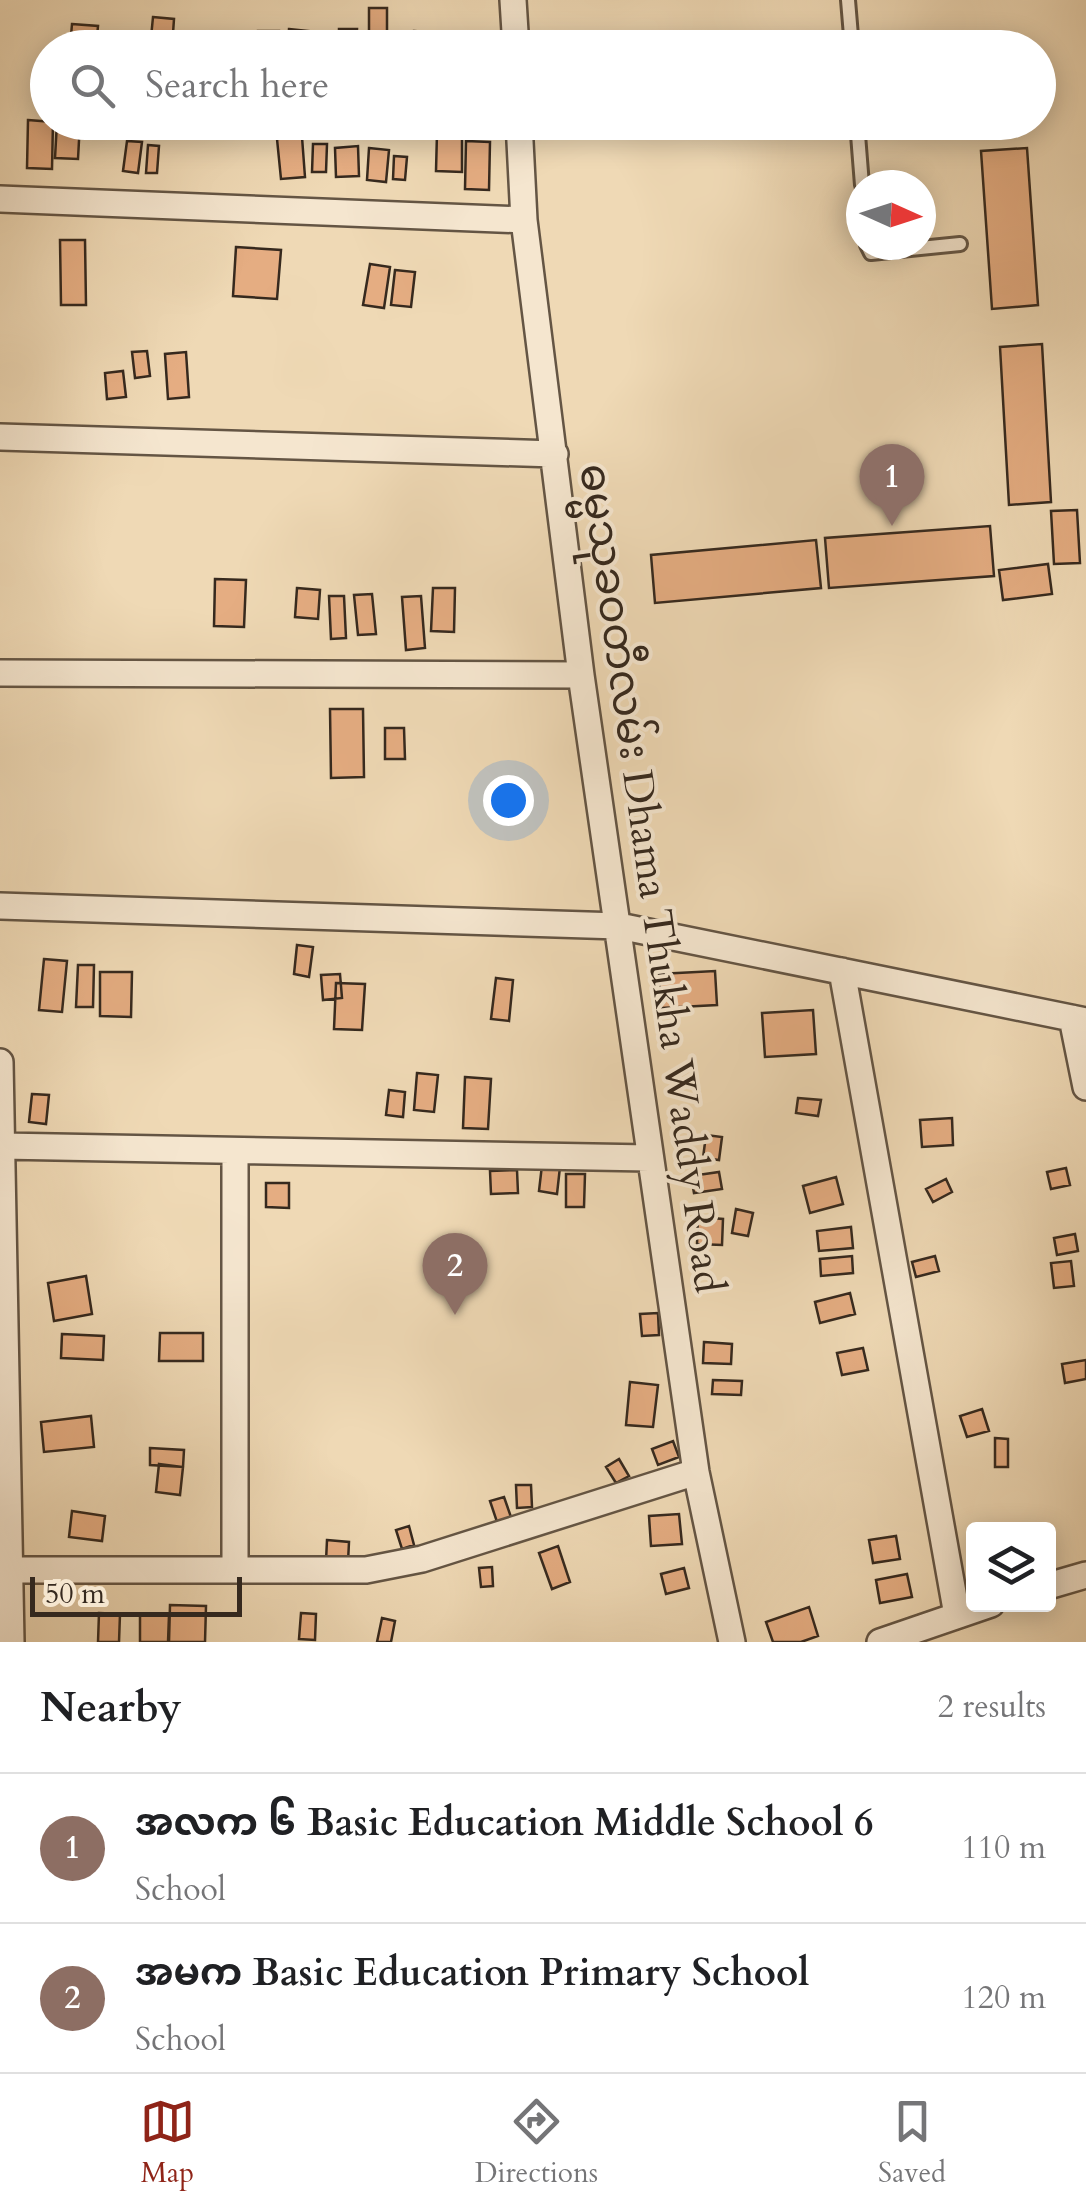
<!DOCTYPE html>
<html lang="en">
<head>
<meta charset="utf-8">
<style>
	:root { --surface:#fff; --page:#f6f6f6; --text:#202124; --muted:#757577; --line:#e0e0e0; --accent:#8f2418 }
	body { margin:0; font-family:Cardo,"Noto Sans Myanmar",serif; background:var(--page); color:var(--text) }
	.controls { position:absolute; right:30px; bottom:30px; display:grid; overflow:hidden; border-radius:10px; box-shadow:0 5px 25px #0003 }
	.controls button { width:90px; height:90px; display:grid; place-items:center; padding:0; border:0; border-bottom:2px solid var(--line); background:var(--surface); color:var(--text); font:50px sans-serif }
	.compass { position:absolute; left:846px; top:170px; width:90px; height:90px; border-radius:50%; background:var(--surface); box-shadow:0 5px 25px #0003; rotate:93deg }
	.scale { position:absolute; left:30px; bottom:25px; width:212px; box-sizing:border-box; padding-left:10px; border:5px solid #36291e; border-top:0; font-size:28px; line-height:35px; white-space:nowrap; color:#36291e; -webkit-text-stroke:8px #f5e6cf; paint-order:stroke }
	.you { position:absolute; left:508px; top:800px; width:35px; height:35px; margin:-25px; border:8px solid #fff; border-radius:50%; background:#1a73e8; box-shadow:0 0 0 15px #1a73e833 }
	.badge { display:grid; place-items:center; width:65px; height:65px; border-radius:50%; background:var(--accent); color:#fff; font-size:32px; font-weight:700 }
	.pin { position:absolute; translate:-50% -82px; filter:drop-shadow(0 2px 5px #0008) }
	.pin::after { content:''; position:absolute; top:52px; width:35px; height:30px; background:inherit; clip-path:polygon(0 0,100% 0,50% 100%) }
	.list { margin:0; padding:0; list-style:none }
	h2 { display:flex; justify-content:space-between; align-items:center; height:130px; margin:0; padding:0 40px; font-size:42px }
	h2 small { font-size:32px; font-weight:400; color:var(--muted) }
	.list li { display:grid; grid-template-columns:65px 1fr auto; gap:30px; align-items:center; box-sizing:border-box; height:150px; padding:0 40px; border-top:2px solid var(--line) }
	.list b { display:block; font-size:38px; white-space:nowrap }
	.list p { margin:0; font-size:32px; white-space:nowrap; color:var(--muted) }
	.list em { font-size:32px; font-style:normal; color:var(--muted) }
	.icon { flex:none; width:55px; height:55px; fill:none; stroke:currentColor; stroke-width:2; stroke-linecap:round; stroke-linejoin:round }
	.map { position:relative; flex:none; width:1086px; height:1642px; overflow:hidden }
	.search { position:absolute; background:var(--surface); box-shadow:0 5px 25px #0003; left:30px; right:30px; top:30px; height:110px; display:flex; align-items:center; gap:25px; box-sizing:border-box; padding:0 35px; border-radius:55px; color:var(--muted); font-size:38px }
	.sheet { height:430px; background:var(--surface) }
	nav { display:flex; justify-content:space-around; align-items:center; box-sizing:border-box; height:140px; border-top:2px solid var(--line); background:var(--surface); font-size:28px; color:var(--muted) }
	nav a { display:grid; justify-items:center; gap:5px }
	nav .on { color:var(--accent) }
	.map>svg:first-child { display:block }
</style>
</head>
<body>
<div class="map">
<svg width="1086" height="1642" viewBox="0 0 1086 1642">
	<rect width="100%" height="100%" fill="#efd9b5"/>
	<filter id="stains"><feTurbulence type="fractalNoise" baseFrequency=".002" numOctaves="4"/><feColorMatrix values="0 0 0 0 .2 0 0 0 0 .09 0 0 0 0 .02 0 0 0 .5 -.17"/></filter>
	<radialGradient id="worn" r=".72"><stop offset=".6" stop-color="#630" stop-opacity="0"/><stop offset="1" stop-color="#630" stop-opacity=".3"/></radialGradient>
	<path fill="#e5ad82" stroke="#36291e" stroke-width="2.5" d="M369,8H387V48H369Z
		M153,17L174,19L172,48H150Z
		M72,24L98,26L96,48H70Z
		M289,29L309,31L307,48H288Z
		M339,29H357L356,48H339Z
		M258,31H279V48H258Z
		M414,31L438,33L437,48H413Z
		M28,120L53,122L52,169L27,168Z
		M57,122H80L78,159L55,158Z
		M437,133H462V172L436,171Z
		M302,137L305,177L281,179L277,139Z
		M127,141L142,142L138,173L123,171Z
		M466,141L490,142L489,190L465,189Z
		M313,144H327L326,172H312Z
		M148,145L159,146L157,173H146Z
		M358,146L359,176L336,177L335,148Z
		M369,148L389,150L386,182L367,180Z
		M1027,148L1038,305L992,309L981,151Z
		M394,156L407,157L405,180L393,179Z
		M60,240H85L86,305H61Z
		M236,247L281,250L277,299L233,296Z
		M370,264L390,267L384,308L363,305Z
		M395,270L415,272L411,307L391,305Z
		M1042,344L1051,502L1009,505L1000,347Z
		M147,351L150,376L135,378L132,352Z
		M186,352L189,397L168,399L165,354Z
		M123,371L126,397L107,399L105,373Z
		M1077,510L1080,563L1054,564L1051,511Z
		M990,526L994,576L829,588L825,538Z
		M816,540L821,588L655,603L651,555Z
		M1048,564L1052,594L1003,600L999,570Z
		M215,579L246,580L244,627L214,626Z
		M297,588L320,590L318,619L295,617Z
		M433,588H455L454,632L431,631Z
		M372,594L376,634L358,635L354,595Z
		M329,596H344L346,638L331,639Z
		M421,596L425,648L406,650L402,597Z
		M330,709H363L364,777L331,778Z
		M385,728H404L405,759H385Z
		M297,945L313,947L309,977L294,974Z
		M44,959L67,961L62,1012L39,1010Z
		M78,965H94L93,1007H76Z
		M715,971L717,1005L661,1008L659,974Z
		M100,972H132L131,1017L100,1016Z
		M340,974L342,998L323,1000L321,975Z
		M496,978L513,980L509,1021L491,1019Z
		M336,983L365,984L362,1030L334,1029Z
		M813,1010L816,1054L765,1057L762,1013Z
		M417,1073L438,1075L434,1112L414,1110Z
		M465,1077L491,1079L488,1129L463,1128Z
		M389,1090L405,1092L403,1117L386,1115Z
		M32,1094L49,1095L46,1124L29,1122Z
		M798,1098L821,1100L818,1116L796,1113Z
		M952,1118L953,1145L922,1147L920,1120Z
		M706,1135L722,1137L719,1160L703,1158Z
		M542,1165L560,1167L557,1194L539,1191Z
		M1066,1168L1070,1185L1051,1189L1047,1172Z
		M517,1170L518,1193L491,1194L490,1171Z
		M719,1172L722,1189L694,1193L691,1176Z
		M566,1174H585L584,1207H566Z
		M836,1177L843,1204L810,1213L803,1186Z
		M946,1179L952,1192L933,1202L926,1189Z
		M266,1183H289V1208L266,1207Z
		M736,1209L753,1213L748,1236L732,1233Z
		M698,1217L723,1219L722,1245L697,1244Z
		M851,1227L853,1248L819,1251L817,1231Z
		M1075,1234L1078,1251L1057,1255L1054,1238Z
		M852,1256L853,1273L821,1276L820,1259Z
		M935,1256L939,1271L916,1277L912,1262Z
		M1071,1261L1074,1286L1054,1288L1051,1263Z
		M86,1276L92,1314L54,1321L48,1283Z
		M850,1293L855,1314L820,1323L815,1302Z
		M658,1313L659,1335L642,1336L640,1314Z
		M160,1333H203V1361H159Z
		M62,1334L104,1336L103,1360L61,1358Z
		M704,1342L732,1344L731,1364L703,1363Z
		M863,1348L868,1370L842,1375L837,1353Z
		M1086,1360V1379L1065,1383L1062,1364Z
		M713,1380L742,1381L741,1395L712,1394Z
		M630,1382L658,1385L653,1427L626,1425Z
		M982,1409L989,1431L967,1437L960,1416Z
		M91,1416L94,1447L44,1452L41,1422Z
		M995,1438L1008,1439V1467H995Z
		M673,1441L679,1457L658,1465L652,1449Z
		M150,1448L184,1450L183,1467L150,1465Z
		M619,1459L629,1476L616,1483L606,1467Z
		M159,1464L183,1467L180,1495L156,1492Z
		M516,1485H531L532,1507L517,1508Z
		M504,1497L511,1517L497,1522L490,1501Z
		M72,1511L105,1516L102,1541L69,1537Z
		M679,1514L682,1544L651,1546L649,1516Z
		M409,1526L414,1545L402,1549L396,1530Z
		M896,1536L900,1559L873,1563L869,1540Z
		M327,1540L349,1542L348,1562L326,1561Z
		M558,1546L570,1582L552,1589L539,1553Z
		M492,1567L493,1586L481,1587L479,1568Z
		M684,1568L689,1588L666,1594L661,1574Z
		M907,1574L912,1597L880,1603L876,1580Z
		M170,1605L206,1606L205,1642H169Z
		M809,1607L818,1636L801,1642H773L766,1622Z
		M99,1613L120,1614L119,1642H98Z
		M301,1613L316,1614L315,1640L299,1639Z
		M140,1615H169L168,1642H140Z
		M382,1618L395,1621L391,1642H377Z"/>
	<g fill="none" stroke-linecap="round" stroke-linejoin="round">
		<g stroke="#645544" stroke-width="18">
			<path id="lane" d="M848,0L852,48
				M857,122L862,185
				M867,245L871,253L960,244"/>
		</g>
		<g stroke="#645544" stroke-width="30">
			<path id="street" d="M513,0L516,48
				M519,122L524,220L581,675L696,1472L732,1642
				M0,199L524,220
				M0,437L555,454
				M0,673L581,675
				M0,906L619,926L1086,1021
				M842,971L957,1615
				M1072,1018L1086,1087
				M0,1062L11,1642
				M2,1146L649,1158
				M10,1570H366L422,1559L696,1472
				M235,1570V1151
				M1048,1586L1086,1575
				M880,1642L991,1604"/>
		</g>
		<use href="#lane" stroke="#f5e6cf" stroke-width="12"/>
		<use href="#street" stroke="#f5e6cf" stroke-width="25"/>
	</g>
	<g text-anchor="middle" stroke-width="8" stroke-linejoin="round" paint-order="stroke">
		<g font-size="42" fill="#36291e" stroke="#f5e6cf">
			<text transform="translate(653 878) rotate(82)" y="15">ဓမ္မသုခဝတီလမ်း Dhama Thukha Waddy Road</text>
		</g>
	</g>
	<rect width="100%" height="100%" filter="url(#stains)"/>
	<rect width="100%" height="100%" fill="url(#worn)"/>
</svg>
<div class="controls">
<button><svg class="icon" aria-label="layers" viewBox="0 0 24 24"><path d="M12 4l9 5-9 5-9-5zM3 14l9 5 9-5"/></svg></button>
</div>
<svg class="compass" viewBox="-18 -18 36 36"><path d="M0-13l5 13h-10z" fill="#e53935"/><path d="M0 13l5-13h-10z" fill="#757577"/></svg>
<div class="scale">50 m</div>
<div class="you"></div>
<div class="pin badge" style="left:892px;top:526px;background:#8d6e63">1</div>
<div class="pin badge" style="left:455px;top:1315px;background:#8d6e63">2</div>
<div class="search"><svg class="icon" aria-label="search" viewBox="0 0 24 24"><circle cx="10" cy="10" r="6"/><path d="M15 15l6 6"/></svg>Search here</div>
</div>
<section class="sheet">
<h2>Nearby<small>2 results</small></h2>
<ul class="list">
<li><span class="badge" style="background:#8d6e63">1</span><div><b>အလက ၆ Basic Education Middle School 6</b><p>School</p></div><em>110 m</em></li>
<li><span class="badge" style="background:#8d6e63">2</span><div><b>အမက Basic Education Primary School</b><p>School</p></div><em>120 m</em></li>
</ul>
</section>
<nav>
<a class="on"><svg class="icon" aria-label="map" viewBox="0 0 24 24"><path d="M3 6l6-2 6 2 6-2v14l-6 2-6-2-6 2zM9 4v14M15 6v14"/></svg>Map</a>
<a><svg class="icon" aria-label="directions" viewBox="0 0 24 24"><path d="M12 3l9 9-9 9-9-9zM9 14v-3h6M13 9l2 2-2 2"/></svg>Directions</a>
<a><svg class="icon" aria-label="saved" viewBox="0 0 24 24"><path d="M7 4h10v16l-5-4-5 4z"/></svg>Saved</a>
</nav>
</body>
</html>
